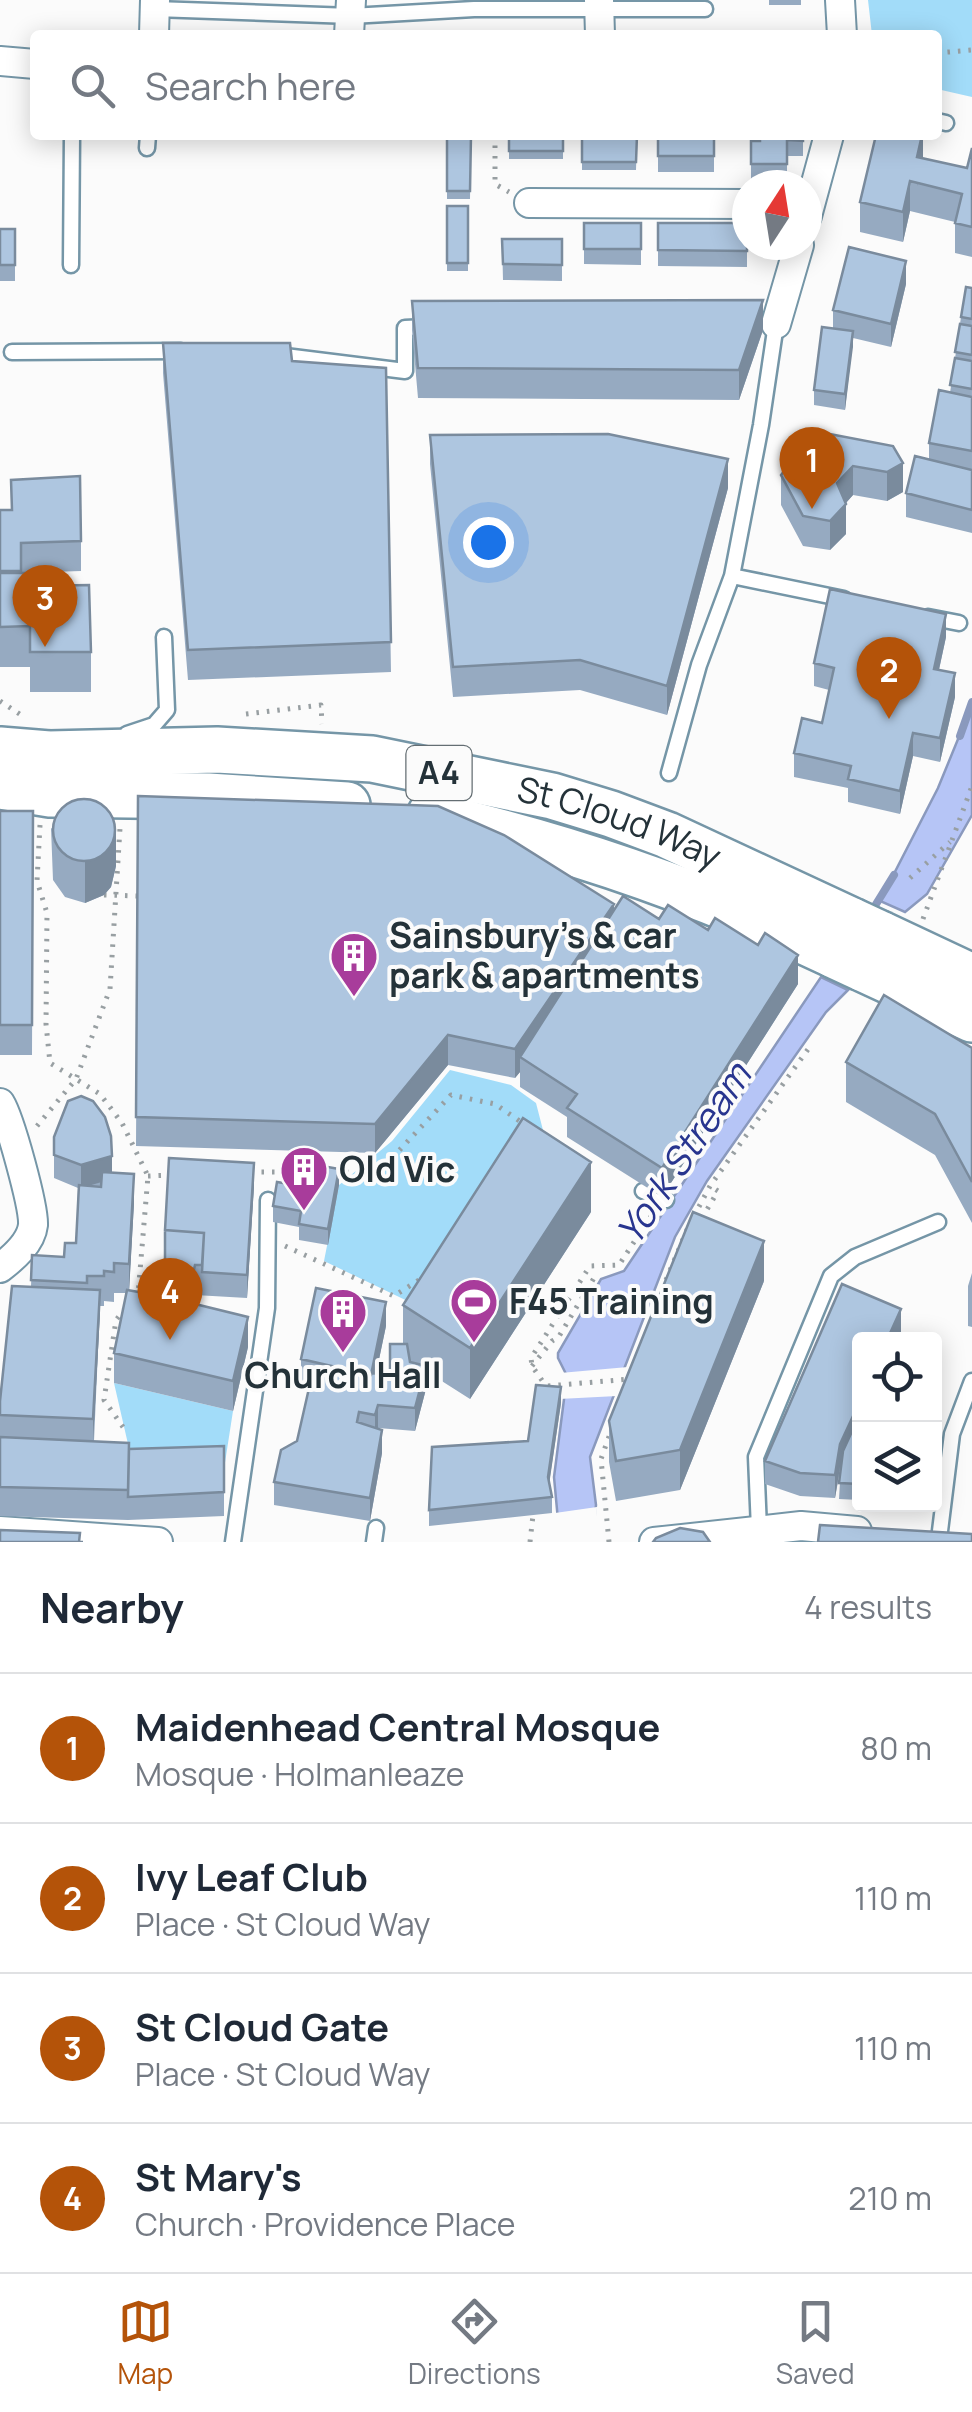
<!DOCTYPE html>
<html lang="en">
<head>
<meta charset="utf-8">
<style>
	:root { --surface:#fff; --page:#f2f2f3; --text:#1f2937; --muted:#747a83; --line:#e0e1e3; --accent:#b45309 }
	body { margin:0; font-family:Manrope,sans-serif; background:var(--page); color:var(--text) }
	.controls { position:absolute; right:30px; bottom:30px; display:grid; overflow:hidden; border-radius:10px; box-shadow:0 5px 25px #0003 }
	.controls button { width:90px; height:90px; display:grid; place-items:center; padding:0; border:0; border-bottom:2px solid var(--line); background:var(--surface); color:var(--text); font:50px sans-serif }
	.compass { position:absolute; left:732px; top:170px; width:90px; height:90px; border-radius:50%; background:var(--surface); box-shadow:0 5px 25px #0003; rotate:12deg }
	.you { position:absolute; left:488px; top:542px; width:35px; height:35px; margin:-25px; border:8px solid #fff; border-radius:50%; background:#1a73e8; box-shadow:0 0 0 15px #1a73e833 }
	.badge { display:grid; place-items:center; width:65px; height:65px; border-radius:50%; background:var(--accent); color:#fff; font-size:32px; font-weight:700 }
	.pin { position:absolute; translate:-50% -82px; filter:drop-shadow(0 2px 5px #0008) }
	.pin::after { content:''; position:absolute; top:52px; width:35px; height:30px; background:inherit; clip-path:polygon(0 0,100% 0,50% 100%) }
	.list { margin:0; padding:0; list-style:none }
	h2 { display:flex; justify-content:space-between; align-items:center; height:130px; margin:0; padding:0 40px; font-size:42px }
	h2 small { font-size:32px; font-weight:400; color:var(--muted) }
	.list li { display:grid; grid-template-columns:65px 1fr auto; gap:30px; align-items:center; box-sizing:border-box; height:150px; padding:0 40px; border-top:2px solid var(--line) }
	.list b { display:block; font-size:38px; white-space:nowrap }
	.list p { margin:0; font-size:32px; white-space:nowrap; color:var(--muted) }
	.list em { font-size:32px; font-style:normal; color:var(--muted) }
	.icon { flex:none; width:55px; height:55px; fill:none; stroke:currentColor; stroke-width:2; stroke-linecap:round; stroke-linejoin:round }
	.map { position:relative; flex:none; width:972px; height:1542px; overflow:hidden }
	.search { position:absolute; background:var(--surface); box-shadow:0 5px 25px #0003; left:30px; right:30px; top:30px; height:110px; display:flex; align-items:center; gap:25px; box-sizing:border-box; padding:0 35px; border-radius:10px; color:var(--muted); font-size:38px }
	.sheet { height:730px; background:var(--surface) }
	nav { display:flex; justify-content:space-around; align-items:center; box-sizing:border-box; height:140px; border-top:2px solid var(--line); background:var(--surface); font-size:28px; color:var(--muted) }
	nav a { display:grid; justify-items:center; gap:5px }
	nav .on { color:var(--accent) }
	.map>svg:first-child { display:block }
</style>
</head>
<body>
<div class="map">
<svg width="972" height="1542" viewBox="0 0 972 1542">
	<rect width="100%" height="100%" fill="#fbfbfb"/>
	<path fill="#a2dcf9" d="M868,0H972V97L937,89V35H872Z
		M450,1070L511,1085L536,1103L544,1134L420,1307L324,1261L339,1185L392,1141Z
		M114,1383L233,1411L224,1469L129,1472L128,1444Z"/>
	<path fill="#b6c5f6" stroke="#8a99bd" stroke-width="2.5" d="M972,705V815L927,894L905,912L880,901L938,788Z
		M821,977L848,990L826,1012L707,1181L675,1237L590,1457L596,1505L592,1542H560L554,1477L567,1376L558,1358V1353L601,1279L624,1271Z"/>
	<path fill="#fbfbfb" d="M628,1367L617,1396L559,1399L560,1373Z
		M597,1507L596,1542H555V1513Z"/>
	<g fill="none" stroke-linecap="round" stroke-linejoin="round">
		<path stroke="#8a99bd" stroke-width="8" d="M960,736L972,702
			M870,914L894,875"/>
		<g stroke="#7596a7" stroke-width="19">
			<path id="service" d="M155,9L351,16L474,9H705
				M937,121L946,123
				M147,148L148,135
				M71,265L72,135
				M12,352L181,351
				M277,355L405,371V328L426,327
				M732,576L844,599
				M928,617L959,623
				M127,734L154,725L167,710L164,637
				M669,773L699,665L732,576L761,425L776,324H773
				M643,1191L666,1200
				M759,1529L756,1457L831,1276L855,1257L938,1222
				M939,1539L952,1434L972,1381
				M233,1542L267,1308L268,1200
				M374,1542L376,1528"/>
		</g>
		<g stroke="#7596a7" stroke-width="32">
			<path id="minor" d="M599,0L600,35
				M840,0L842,35
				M154,35L155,0
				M349,35L351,0
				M0,61L35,64
				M529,203L747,204
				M807,216L829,135
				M776,324L799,245
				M0,1103C10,1119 34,1207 33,1225C31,1243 13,1258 0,1268
				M0,1531L158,1542
				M654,1542L801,1526L857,1531"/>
		</g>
		<g stroke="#7596a7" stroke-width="50">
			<g id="primary">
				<path id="s1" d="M0,750L49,754L217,750L372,759L552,796L611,814L667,835L852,921"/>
				<path d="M0,786L50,794L208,796L347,805"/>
				<path d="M430,815C569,846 705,894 834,955"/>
				<path d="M880,934L972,977"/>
				<path d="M862,968L972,1019"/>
			</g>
		</g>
		<path stroke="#989fa2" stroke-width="5" stroke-dasharray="2.5 8" stroke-linecap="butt" d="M937,53L972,50
			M495,135V184L509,192
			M0,701L21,715
			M246,714L321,705L322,724
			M40,825L37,881L47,913L46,1024L50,1063L100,1094L122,1123L148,1176L138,1295
			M910,878L950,842
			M923,919L972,786
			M37,1126L76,1079L110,989L120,828
			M251,1172H320
			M336,1172L378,1173L451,1095L495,1104L524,1124
			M148,1176L175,1175
			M694,1216L710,1186L811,1045
			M702,1218L718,1191L710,1186
			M285,1246L394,1296L422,1278
			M666,1280L689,1225
			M532,1366L552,1341L558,1338L594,1278
			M548,1386L630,1379
			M548,1389L532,1366L531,1358L590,1266L619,1265L651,1216
			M123,1427L104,1400L116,1320L124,1310
			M530,1542L533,1515
			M609,1542L601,1459L611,1431"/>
		<use href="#service" stroke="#fff" stroke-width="14"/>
		<use href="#minor" stroke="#fff" stroke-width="28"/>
		<use href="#primary" stroke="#fff" stroke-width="45"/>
		<g stroke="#7596a7" stroke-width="50" stroke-linecap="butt">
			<path id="primary-bridge" d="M852,921L880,934
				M834,955L862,968"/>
		</g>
		<path stroke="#989fa2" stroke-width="5" stroke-dasharray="2.5 8" stroke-linecap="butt" d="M104,895L139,896"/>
		<use href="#primary-bridge" stroke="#fff" stroke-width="45"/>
	</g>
	<path fill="#96aac1" d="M769,0H801V5H769Z
		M447,135H471L470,199H447Z
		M509,135H563V159H509Z
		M582,135H637L636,170H582Z
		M658,135H714V172H658Z
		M760,135H816V136H803V156H787V180L751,179V141H760Z
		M923,135V158L967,168L972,148V257L955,253V222L910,211L903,242L860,232V202Z
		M447,206H468V271H447Z
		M584,223H641V265L584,264Z
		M658,223H747V267L658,266Z
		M0,229H15V281H0Z
		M502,239H562V281L503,280Z
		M906,284L891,347L853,338L845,410L814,405V390L833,328V310Z
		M972,288V533L906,517V493L929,460V443L950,393L961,317Z
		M412,301L763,330L739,400L418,398L412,330Z
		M163,343L292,361L386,368L391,672L188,680L163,373Z
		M430,435L728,488L667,715L580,690L453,697L430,464Z
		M893,446L903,492L887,501L853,495L845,504L846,534L830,550L803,546L781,505V475Z
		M11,480L81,541V571L21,573L31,586L91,652V692H30V667H0V510H11Z
		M946,637L939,670L955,697L940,762L913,756L900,814L848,802V788L794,777V753L822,723L829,690L814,686V663Z
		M138,796L614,911L659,919L798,984L662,1197L567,1137V1117L520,1087V1072L515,1078L448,1065L375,1153L136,1146Z
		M0,811H33L32,1055H0Z
		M51,828L116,866L111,887L104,895L85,903L65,897L53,880Z
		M972,1048V1223L935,1155L846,1102V1062Z
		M54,1137L112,1172L134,1203L129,1290L156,1295L254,1186L247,1298L195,1295L193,1304L248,1347L233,1411L114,1383V1353L127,1293H114V1302L104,1301V1306H100L94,1441L129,1449L224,1446V1516L128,1520L0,1516V1401L31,1287L32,1255L64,1257L76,1243L78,1188L54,1178Z
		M339,1185L328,1245L299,1240V1227L273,1222V1206L313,1188Z
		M591,1212L470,1399L426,1371V1389L415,1431L378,1428L382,1453L370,1521L274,1505V1482L297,1441L310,1384L301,1382V1359L386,1326L376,1373H390L403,1344V1305Z
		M972,1273V1327L968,1326V1286Z
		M764,1281L680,1490L616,1501L609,1462V1421Z
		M842,1284L901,1309V1332L898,1340H860V1500L839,1499L841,1465L835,1498L800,1496L765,1484V1461Z
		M561,1403L549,1483L552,1497V1513L429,1526V1510L528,1441Z"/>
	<path fill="#7a8b9d" d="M922,135H923V159L917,186V157Z
		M910,181V211L903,242V212Z
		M906,261V284L891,347V324Z
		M763,300V330L739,400V370Z
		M853,331V347L845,410V394Z
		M728,459V488L667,715V686Z
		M903,463V492L887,501V472Z
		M853,466V495L837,513V483Z
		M846,504V534L830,550V521Z
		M946,614V637L934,692V669Z
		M955,673V697L940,762V738Z
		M913,733V756L900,814V791Z
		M116,826V866L111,887L104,895L85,903V862Z
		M614,904V933L520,1057V1072L515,1078V1049Z
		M798,955V984L662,1197V1168Z
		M448,1035V1065L375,1153V1124Z
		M112,1156V1179L81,1188V1165Z
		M591,1162V1212L470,1399V1348Z
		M254,1163V1186L247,1298V1275Z
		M339,1169V1185L328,1245V1229Z
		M134,1174V1203L129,1293V1264Z
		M764,1241V1281L680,1490V1450Z
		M195,1265V1295L187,1332V1302Z
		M100,1290V1313L93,1442V1419Z
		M386,1302V1326L371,1398V1375Z
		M901,1309V1332L898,1340H887Z
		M248,1317V1347L233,1411V1381Z
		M426,1366V1389L415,1431V1408Z
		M561,1387V1403L548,1492V1477Z
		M860,1401V1424L840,1467L835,1498V1475L840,1444Z
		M378,1405V1428L375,1438V1415Z
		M382,1430V1453L370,1521V1498Z"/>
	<path fill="#aec6e0" stroke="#7a8b9d" stroke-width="2.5" d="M447,135H471L470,191H447Z
		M509,135H563V151H509Z
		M582,135H637L636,162H582Z
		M658,135H714V156H658Z
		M760,135H803V141L787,140V164H751V141H760Z
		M876,135H922L917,157L967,168L972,148V227L955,223L962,194L910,181L903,212L860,202Z
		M447,206H468V263H447Z
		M584,223H641V249H584Z
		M658,223H747V251L658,250Z
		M0,229H15V265H0Z
		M502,239H562V265L503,264Z
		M849,247L906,261L891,324L833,310Z
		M966,287L972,288V319L961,317Z
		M763,300L739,370L418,368L412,301Z
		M960,324L972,326V355L955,352Z
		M822,327L853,331L845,394L814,390Z
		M163,343H290L292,361L386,368L391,642L188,650Z
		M955,358L972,361V389L950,385Z
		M939,390L972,397V451L929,443Z
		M814,431L893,446L903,463L887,472L853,466L837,483L846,504L830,521L803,516L781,475Z
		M608,434L728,459L667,686L580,660L453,667L430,435Z
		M915,456L972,470V510L906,493Z
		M80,476L81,541L21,543V571H0V510H12L11,480Z
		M0,573H31V586L89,585L91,652H30V626L0,627Z
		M830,589L946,614L934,669L955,673L940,738L913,733L900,791L848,779L851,766L794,753L802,718L822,723L834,668L814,663Z
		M138,796L438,806L504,835L614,904L515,1049L448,1035L375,1124L136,1117Z
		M53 830a31 31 0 1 1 62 0a31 31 0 1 1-62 0Z
		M0,811H33L32,1025H0Z
		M623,896L659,919L668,905L708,930L715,918L758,945L765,933L798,955L662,1168L567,1108L577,1094L520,1057Z
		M884,995L972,1048V1182L935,1114L846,1062Z
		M81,1096L93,1101L105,1117L111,1136L112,1156L81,1165L54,1155V1137L68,1101Z
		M523,1118L591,1162L470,1348L403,1305Z
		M169,1158L254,1163L247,1275L202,1272L204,1233L165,1230Z
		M317,1165L339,1169L328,1229L299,1224L301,1211L273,1206L277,1182L313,1188Z
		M102,1172L134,1174L129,1264L114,1263V1272L104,1271V1276H87V1283L31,1280L32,1255L64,1257L65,1243H76L79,1185L101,1187Z
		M693,1212L764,1241L680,1450L616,1461L609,1421Z
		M165,1230L204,1233L202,1265H195L187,1302L248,1317L233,1381L114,1353L127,1290L156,1295L165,1261Z
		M842,1284L901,1309L887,1340H860V1401L840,1444L835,1475L800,1473L765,1461Z
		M12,1286L100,1290L93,1419L0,1415V1401Z
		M316,1288L386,1302L371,1375L301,1359Z
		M390,1344H407L410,1362L426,1366L415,1408L378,1405L375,1415L359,1412L357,1422L382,1430L370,1498L274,1482L281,1450L297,1441L312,1375L390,1373Z
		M536,1385L561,1387L548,1477L552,1497L429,1510L432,1447L528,1441Z
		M860,1414V1484L839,1483L843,1451Z
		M0,1437L129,1443L128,1490L0,1487Z
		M224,1446V1492L128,1497L129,1449Z
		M820,1525L972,1534V1542H818Z
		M680,1528L703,1532L710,1542H653L656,1538Z
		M0,1530L80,1533L79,1542H83H0Z"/>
	<defs>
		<g id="building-pin" transform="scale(2.5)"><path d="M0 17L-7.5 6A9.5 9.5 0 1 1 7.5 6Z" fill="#a83c9b" stroke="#fbfbfb"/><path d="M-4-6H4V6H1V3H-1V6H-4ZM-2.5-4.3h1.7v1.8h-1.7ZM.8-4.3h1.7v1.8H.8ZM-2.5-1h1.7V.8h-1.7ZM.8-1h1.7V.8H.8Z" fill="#fff"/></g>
		<g id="stadium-pin" transform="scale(2.5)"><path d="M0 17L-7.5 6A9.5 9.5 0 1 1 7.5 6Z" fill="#a83c9b" stroke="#fbfbfb"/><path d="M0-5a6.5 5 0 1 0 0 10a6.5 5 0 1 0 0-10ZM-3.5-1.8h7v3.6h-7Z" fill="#fff"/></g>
	</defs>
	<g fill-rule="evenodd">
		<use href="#building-pin" x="354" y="956"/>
		<use href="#building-pin" x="304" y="1170"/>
		<use href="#stadium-pin" x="474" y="1302"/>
		<use href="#building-pin" x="343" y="1312"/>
	</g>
	<g text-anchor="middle" stroke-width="8" stroke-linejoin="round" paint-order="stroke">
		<rect fill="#fbfbfb" stroke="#646e73" stroke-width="2.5" x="406.5" y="746" width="65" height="54" rx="8"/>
		<g font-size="32" font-weight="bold" fill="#243239">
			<text x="439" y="784">A4</text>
		</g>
		<g font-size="35" fill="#243239" stroke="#fbfbfb">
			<text dy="12" stroke="none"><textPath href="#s1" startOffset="628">St Cloud Way</textPath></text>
		</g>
		<g font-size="35" font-weight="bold" fill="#243239" stroke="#fbfbfb" text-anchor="start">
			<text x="389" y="948">Sainsbury's &amp; car<tspan x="389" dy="40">park &amp; apartments</tspan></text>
			<text x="339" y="1182">Old Vic</text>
			<text x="509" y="1314">F45 Training</text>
			<text x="343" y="1388" text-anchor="middle">Church Hall</text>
		</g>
		<g font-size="38" font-style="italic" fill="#28358f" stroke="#fbfbfb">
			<text transform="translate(684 1154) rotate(-56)" y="13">York Stream</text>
		</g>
	</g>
</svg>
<div class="controls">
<button><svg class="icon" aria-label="locate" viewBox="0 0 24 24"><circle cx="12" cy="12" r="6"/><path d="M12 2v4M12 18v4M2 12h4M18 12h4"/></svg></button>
<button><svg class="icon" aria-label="layers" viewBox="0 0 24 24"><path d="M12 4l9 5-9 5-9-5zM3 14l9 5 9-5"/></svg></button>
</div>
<svg class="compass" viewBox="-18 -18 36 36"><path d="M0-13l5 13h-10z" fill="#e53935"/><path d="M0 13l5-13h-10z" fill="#747a83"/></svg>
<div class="you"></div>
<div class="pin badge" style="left:812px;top:509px">1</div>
<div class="pin badge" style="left:889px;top:719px">2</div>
<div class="pin badge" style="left:45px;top:647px">3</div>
<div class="pin badge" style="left:170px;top:1340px">4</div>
<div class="search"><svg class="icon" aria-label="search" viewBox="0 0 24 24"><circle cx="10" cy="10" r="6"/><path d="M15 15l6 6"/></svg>Search here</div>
</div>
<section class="sheet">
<h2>Nearby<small>4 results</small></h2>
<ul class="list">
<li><span class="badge">1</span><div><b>Maidenhead Central Mosque</b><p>Mosque · Holmanleaze</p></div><em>80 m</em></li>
<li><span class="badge">2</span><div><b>Ivy Leaf Club</b><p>Place · St Cloud Way</p></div><em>110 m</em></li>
<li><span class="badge">3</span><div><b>St Cloud Gate</b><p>Place · St Cloud Way</p></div><em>110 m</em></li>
<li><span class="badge">4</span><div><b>St Mary's</b><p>Church · Providence Place</p></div><em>210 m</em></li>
</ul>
</section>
<nav>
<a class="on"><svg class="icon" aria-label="map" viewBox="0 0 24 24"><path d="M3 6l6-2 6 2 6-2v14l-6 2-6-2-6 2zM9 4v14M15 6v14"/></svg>Map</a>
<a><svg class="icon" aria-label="directions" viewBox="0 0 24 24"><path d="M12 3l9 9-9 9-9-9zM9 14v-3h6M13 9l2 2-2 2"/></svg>Directions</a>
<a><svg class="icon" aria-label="saved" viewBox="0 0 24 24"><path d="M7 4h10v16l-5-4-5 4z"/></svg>Saved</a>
</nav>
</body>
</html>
